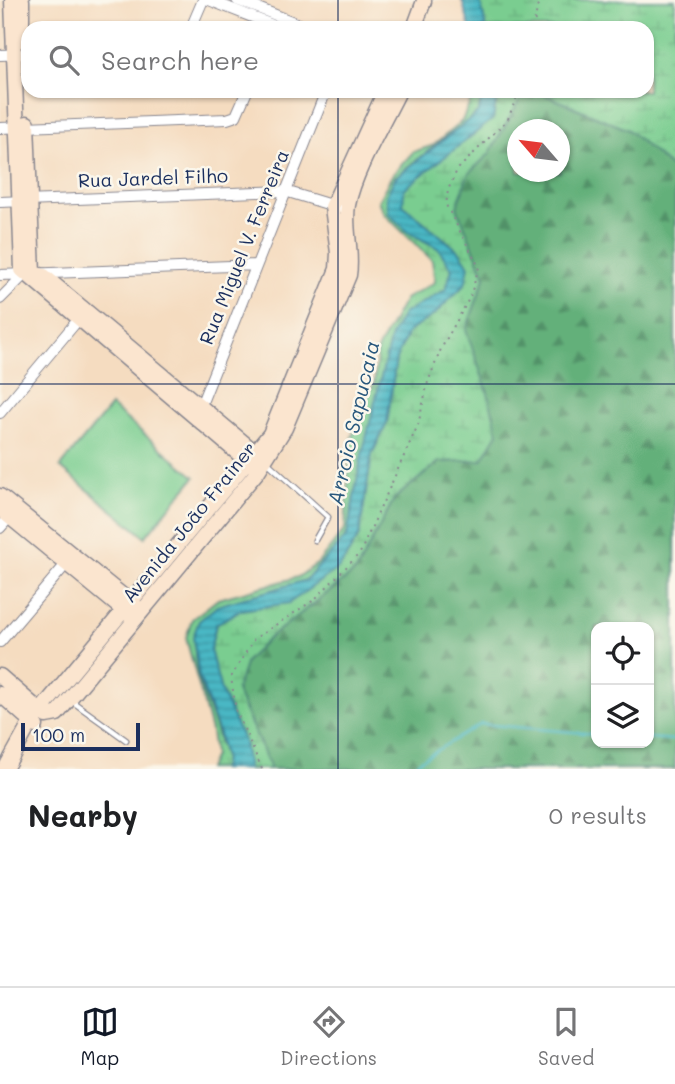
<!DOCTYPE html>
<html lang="en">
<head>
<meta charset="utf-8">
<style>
	:root { --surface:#fff; --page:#f2f2f2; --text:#202124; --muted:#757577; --line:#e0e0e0; --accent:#111827 }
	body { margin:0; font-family:Mali,sans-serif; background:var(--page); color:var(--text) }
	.controls { position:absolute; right:21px; bottom:21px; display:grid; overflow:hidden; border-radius:14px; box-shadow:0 2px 5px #0004 }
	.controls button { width:63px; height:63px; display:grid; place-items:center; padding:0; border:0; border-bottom:2px solid var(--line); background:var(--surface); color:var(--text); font:35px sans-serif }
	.compass { position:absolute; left:507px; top:119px; width:63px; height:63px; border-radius:50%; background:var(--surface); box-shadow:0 2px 5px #0004; rotate:298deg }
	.scale { position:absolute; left:21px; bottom:18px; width:119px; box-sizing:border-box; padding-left:7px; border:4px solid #1b2f5e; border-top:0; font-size:19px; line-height:24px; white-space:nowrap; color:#1b2f5e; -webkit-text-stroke:5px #fbf7ec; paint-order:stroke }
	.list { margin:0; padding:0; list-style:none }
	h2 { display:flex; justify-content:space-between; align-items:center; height:91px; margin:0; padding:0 28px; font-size:30px }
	h2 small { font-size:23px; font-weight:400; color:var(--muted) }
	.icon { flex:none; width:38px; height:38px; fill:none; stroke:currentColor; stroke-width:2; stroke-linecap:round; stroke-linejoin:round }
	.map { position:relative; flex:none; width:675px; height:769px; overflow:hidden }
	.search { position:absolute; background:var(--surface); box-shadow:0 2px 5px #0004; left:21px; right:21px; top:21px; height:77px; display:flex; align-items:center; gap:18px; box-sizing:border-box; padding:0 24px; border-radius:21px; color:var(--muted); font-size:26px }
	.sheet { height:217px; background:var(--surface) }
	nav { display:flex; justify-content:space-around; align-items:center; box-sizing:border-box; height:98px; border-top:2px solid var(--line); background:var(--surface); font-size:19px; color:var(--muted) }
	nav a { display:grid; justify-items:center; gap:4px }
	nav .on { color:var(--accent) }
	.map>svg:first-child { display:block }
</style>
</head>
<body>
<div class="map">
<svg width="675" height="769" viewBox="0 0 675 769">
	<defs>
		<pattern id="forest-firs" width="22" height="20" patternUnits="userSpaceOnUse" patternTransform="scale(1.75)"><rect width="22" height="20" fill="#63b07a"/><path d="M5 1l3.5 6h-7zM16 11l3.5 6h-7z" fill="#519067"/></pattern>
		<pattern id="wetland-marsh" width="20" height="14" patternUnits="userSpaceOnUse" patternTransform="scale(1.75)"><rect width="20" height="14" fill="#7acd90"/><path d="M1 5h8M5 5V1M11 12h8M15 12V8" fill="none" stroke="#69b07f"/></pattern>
		<pattern id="water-rules" width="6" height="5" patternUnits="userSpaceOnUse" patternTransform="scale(1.75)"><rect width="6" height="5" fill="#49b7c4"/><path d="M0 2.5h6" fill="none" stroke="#3c95a2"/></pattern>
	</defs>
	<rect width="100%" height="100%" fill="#fbf7ec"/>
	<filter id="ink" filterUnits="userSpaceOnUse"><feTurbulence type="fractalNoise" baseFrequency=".0143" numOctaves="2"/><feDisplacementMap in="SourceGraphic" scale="14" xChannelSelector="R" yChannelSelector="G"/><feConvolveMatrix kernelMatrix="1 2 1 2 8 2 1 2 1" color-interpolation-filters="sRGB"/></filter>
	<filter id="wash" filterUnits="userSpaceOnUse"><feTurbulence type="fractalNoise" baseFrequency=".00686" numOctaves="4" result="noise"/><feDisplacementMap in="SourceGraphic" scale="28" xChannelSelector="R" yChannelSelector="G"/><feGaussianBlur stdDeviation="1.57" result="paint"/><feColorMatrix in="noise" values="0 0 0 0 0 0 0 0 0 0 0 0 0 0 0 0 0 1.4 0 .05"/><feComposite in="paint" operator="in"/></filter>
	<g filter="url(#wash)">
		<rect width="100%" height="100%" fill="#f5dcc0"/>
		<path fill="url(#forest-firs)" stroke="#3f706c" stroke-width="2" fill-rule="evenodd" d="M525,91H536L629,130L675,171V769H271L236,690L246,661L270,637L356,571L394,499L439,462L482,460L488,393L466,330L485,277L456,207L468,174L489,154ZM518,130H560V172H518ZM596,627H649V743H596Z"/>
		<path fill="url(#wetland-marsh)" stroke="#4a7e77" stroke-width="2" d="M480,0H675V171L627,129L536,91H647V28H486Z
			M475,91H482L479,112L395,177L408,232L438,248L452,269L446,289L403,314L361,459L347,536L306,580L199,621C183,664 215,715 224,758L222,769H208L214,755L211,731L186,638L192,619L218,599L298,577L318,563L345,529L350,444L362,405L374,384L378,348L405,299L435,282L432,260L384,214L378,201L392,175L413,152L434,145L462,121Z
			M498,91H525L489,154L468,174L457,207L485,277L466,330L488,393L498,433L482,460L439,462L394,499L356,571L270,637L246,661L236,691L271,769H248L244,742L221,691L210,650L216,624L241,610L289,602L340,567L359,536L372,454L387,423L396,359L408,332L435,314L465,284L460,252L403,205V189L493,119Z"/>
		<path fill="#7acd90" stroke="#4a7e77" stroke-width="2" d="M111,406L195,477L145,537L60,467Z"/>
		<path fill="url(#water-rules)" stroke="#327391" stroke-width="2" d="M462,0H480L486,28H470Z
			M482,91H498L493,119L404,189L403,205L460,252L469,266L465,284L435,314L408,332L396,359L387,423L372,454L359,536L340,567L289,603L241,610L216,624L210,650L221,691L244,742L248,769H222L224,758L219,734L199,676L193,637L199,621L217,606L306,580L347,536L361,459L391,336L403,314L446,289L452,269L438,248L408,232L389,214L386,196L395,178L479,112Z"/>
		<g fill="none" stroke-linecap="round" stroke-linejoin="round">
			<path stroke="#49b7c4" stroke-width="2.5" d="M649,738L675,740
				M413,769L419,761L481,724L596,734"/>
		</g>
	</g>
	<g filter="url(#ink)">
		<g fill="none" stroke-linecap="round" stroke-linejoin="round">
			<g stroke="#88868f" stroke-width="7">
				<path id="lane" d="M266,461L328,517L315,540
					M73,702L126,740"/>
			</g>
			<g stroke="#88868f" stroke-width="12">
				<path id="street" d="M209,0L280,28
					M237,0L309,28
					M191,28L203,0
					M0,55L28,54
					M0,128L227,119L236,116L247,91
					M0,202L285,191L347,210
					M0,275L256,265
					M0,299L24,275
					M199,410L326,91
					M0,413L83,314
					M0,528L13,513
					M0,642L67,563"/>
			</g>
			<g stroke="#88868f" stroke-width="17">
				<path id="secondary" d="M12,0L22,270L254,467
					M22,0V40
					M414,28L424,1
					M27,123L33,273L44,276L261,457
					M0,496L138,608
					M0,509L129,615
					M0,676L46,716
					M0,694L36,726
					M46,716L57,714L258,471L285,428L349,275C353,252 344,228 348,205C354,172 384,122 399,91
					M5,769L31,722L270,434L337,269L338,253L332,207L385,91"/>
			</g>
			<path stroke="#88868f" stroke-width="2" stroke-dasharray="2 5" stroke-linecap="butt" d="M533,28L539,0
				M262,769L236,711L231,677L254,639L314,600L360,553L418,425L428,382L441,349L470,297L479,267L446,205L448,190L457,170L508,119L519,91"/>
			<use href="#lane" stroke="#fff" stroke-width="4.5"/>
			<use href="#street" stroke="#fff" stroke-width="10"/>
			<use href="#secondary" stroke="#fbe5cf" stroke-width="14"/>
		</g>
	</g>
	<path fill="none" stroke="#1b2f5e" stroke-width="2" stroke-opacity="0.55" d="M338,0V28M338,91V769M0,384H675"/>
	<g text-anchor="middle" stroke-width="5" stroke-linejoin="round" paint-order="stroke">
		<g font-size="19" fill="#1b2f5e" stroke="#fbf7ec">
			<text transform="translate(153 178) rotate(-2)" y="7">Rua Jardel Filho</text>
			<text transform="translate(244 247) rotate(-68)" y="7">Rua Miguel V. Ferreira</text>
			<text transform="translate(189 522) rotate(-51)" y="7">Avenida João Frainer</text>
		</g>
		<g font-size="21" font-style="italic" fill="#29587d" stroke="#fbf7ec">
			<text transform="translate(354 423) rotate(-77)" y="7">Arroio Sapucaia</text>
		</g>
	</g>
</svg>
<div class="controls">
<button><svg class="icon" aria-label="locate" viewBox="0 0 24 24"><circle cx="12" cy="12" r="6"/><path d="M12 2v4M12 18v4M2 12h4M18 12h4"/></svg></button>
<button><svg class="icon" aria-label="layers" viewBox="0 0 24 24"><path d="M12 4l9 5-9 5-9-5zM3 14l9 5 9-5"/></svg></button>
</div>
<svg class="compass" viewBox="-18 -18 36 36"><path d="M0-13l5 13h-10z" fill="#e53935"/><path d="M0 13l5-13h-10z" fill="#757577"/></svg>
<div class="scale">100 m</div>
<div class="search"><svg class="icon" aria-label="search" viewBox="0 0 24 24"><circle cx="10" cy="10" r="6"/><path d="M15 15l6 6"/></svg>Search here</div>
</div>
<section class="sheet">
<h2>Nearby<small>0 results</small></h2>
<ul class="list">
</ul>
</section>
<nav>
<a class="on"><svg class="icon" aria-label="map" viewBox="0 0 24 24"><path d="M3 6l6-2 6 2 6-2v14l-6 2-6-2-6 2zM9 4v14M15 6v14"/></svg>Map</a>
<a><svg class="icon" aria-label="directions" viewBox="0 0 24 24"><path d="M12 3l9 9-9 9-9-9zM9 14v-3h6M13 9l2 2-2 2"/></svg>Directions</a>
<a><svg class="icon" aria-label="saved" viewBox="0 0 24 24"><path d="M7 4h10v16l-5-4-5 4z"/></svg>Saved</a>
</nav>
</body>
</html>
